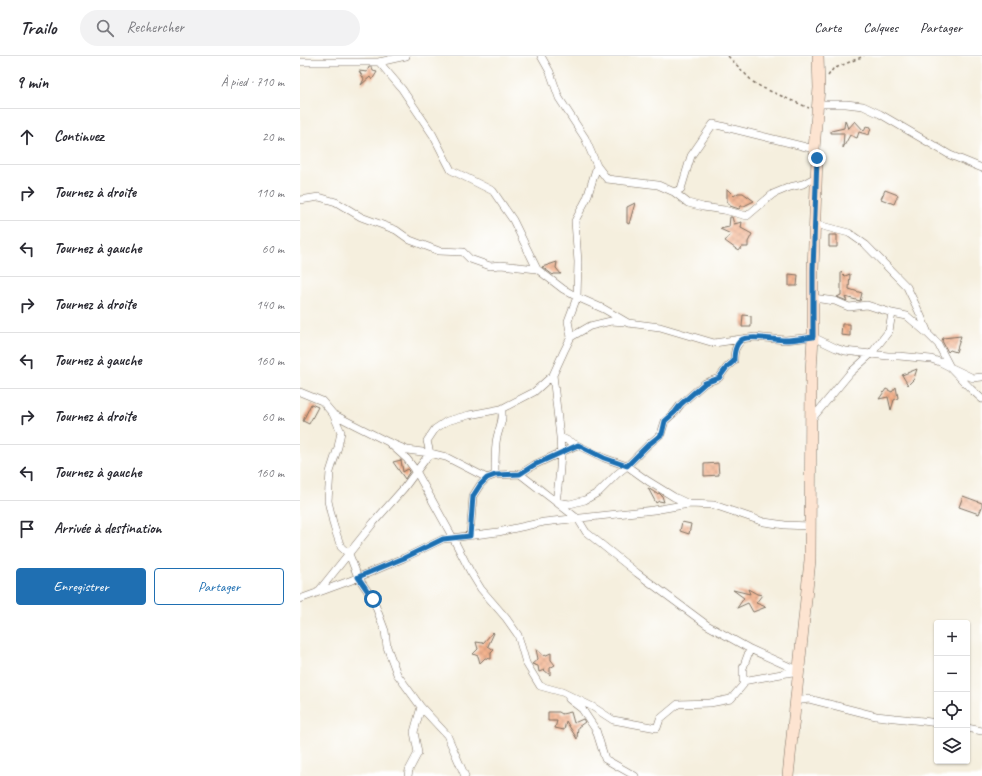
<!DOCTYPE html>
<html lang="fr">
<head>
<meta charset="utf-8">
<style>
	:root { --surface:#fff; --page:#f2f2f3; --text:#2b2b33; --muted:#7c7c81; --line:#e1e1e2; --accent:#1f6fb2 }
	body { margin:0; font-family:Caveat,sans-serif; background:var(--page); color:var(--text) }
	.controls { position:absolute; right:12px; bottom:12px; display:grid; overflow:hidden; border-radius:4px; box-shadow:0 1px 3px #0004 }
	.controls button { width:36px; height:36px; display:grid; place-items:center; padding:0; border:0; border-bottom:1px solid var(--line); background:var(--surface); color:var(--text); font:20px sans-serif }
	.stop { position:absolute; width:12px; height:12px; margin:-9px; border:3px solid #1f6fb2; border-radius:50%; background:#fff }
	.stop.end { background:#1f6fb2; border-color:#fff; box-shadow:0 1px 4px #0008 }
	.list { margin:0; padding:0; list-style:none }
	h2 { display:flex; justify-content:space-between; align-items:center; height:52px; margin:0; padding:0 16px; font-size:17px }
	h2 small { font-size:13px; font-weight:400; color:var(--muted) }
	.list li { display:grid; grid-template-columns:26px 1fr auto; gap:12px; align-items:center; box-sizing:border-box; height:56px; padding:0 16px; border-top:1px solid var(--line) }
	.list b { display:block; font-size:15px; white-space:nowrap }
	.list em { font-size:13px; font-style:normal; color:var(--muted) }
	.actions { display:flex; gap:8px; padding:12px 16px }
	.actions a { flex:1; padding:9px 0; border:1px solid var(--accent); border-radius:4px; text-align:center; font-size:14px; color:var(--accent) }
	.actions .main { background:var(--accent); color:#fff }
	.icon { flex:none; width:22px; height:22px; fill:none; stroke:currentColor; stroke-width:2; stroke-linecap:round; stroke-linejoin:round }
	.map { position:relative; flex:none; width:682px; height:720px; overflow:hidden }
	header { display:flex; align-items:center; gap:24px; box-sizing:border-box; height:56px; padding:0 20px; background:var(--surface); border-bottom:1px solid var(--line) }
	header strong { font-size:19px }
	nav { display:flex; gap:22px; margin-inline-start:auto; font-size:14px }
	.search { width:280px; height:36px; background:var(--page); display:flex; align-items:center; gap:10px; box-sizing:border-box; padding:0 14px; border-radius:22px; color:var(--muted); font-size:15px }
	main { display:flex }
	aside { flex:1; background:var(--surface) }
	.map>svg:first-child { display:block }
</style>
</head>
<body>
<header>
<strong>Trailo</strong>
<div class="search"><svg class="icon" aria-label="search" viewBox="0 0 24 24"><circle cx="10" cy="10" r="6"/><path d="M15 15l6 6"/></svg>Rechercher</div>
<nav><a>Carte</a><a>Calques</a><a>Partager</a></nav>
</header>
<main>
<aside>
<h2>9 min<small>À pied · 710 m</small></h2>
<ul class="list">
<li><svg class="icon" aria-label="ahead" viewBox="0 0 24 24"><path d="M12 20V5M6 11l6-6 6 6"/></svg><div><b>Continuez</b></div><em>20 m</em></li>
<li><svg class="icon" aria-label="right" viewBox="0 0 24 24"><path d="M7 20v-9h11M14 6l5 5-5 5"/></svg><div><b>Tournez à droite</b></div><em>110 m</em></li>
<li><svg class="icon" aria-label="left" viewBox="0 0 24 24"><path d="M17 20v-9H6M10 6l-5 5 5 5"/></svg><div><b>Tournez à gauche</b></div><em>60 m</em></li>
<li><svg class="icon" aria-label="right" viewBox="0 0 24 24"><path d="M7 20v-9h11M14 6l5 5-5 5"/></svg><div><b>Tournez à droite</b></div><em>140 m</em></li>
<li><svg class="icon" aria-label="left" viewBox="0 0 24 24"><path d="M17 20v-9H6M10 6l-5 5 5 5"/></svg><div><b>Tournez à gauche</b></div><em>160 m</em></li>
<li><svg class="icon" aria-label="right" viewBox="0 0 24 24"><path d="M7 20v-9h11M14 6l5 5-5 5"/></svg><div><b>Tournez à droite</b></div><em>60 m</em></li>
<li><svg class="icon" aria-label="left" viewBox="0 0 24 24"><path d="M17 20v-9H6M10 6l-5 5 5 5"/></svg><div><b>Tournez à gauche</b></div><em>160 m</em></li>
<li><svg class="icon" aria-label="arrive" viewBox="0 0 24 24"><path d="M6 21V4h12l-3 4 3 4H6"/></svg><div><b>Arrivée à destination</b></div></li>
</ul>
<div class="actions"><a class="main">Enregistrer</a><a>Partager</a></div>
</aside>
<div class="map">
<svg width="682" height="720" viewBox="0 0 682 720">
	<defs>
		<pattern id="building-cross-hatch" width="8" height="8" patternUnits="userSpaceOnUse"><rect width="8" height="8" fill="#f3ad86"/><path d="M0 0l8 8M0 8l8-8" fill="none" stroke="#c68d6d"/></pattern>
	</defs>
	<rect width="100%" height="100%" fill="#fff"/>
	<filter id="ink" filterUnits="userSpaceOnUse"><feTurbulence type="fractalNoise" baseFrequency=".025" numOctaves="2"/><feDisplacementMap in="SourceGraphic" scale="8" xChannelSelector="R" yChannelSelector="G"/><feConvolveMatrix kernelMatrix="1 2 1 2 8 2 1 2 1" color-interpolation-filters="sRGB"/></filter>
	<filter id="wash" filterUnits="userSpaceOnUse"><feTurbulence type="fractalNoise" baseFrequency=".012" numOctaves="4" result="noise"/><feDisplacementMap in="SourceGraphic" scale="16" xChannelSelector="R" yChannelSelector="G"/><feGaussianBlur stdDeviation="0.9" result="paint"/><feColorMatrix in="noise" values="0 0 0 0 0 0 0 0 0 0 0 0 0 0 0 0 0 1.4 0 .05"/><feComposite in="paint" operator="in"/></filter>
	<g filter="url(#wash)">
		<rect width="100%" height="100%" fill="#f5efde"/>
		<g id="blocks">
			<path fill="url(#building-cross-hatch)" d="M69,11H72L73,15L77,16L72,24L70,21L61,29L64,23L59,15L67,16Z
				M545,64L548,73L555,65L564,75L566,70L571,71L569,79L559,76L557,82L550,79L543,92L544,77H531V75L544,72Z
				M427,133L434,140L438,137H443L454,145L444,150H441L439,153L430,150L427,145Z
				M585,134L598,139L594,148L581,143Z
				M335,147L329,168L327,167V151Z
				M430,161H432L434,168L442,166L441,172L452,178L448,186V191H442L439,195L425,185L431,178L420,173L429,171Z
				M529,179H537V191H529Z
				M257,206L256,212L261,218H254L253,219L242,211Z
				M541,216L545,220L550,218L549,233L562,237L560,245L545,241L547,245L537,241L541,239Z
				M489,218L498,219L497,230H489Z
				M443,259L451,260V271H442Z
				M542,268H550V280L541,279Z
				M661,280L656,296L650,294L648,296L642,285L643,282Z
				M617,313L615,319L614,323L608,329L602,319Z
				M596,331L598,342L594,344L591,354L588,341L579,343L586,333L592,336Z
				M11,348L18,351L9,368L3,365Z
				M101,404L103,416L108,413L110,415L105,423L93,406Z
				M418,407L419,419L404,420V408Z
				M348,432L357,438L359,437L362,440L364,446L359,445L356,447Z
				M663,440L682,447V451L679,458L659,451Z
				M382,466L391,468L389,478L380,475Z
				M448,533L457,538L462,539L456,547L466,551L453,556L448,547L437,552L444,542L433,534L450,538Z
				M193,576L194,577L188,590L194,594L191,597V603L185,602L180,607L178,600L173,598L178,593L176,586L183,587Z
				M236,593L244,600L251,597V604L255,609L250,612V619L244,614L239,616L238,610L232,608L238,603Z
				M248,656H259L262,658L271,656L274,667L283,663L285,666L278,671L277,683L266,665L264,674L255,672L257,665H248Z"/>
		</g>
	</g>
	<g filter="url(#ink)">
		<use href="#blocks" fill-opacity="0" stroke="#7c6f61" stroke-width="1"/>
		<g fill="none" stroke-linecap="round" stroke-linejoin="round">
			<g stroke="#7c6f61" stroke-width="8">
				<path id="street" d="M241,0L250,16L259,42L285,82L297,110L307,123L358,129L374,136L381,133L391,100L413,68L514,93
					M0,6H79L106,0
					M79,6L102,33L133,79L151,114L193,135L213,164L237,213
					M518,48H546L563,50L580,58L650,99L682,112
					M297,110L287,142L275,165L278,206L277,241L304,253L328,267L360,271L414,287L455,281L485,284L513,281L536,292L545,295L588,300H599L631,303L640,306L650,311L671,333L682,343
					M374,136L388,147L403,151L424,154L447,160L473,138L490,131L503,128L516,121
					M0,144L19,141L36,146L61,161L96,174L110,184L139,195L163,196L170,203L190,210L201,209L237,213L263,233L277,241L268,265L271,281L264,295L253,319L260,381L277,389
					M515,169L522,170L549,177L566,189L607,231L621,260L628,277
					M513,242L535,245L549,251L567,249L592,257L607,260L628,278L638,288L650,311L673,322L682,321
					M271,281L290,270L311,265L325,266
					M0,336L22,345L33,358L88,386L107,394L130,397L146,401L187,422
					M33,358L41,376L38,391L30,416L28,445L34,471L41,491L49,498L58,521L73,543L85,575L87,591L97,618L121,651L114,676L118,697L109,714L108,720
					M511,364L550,317L571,298L589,275L592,257
					M260,381C262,403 259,424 256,446L270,448L285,444L299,436L317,418L327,410L348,389L361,378L365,365L375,356L381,348L405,327L419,322L427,311L434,305C434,295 435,290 443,283
					M88,386L107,403L116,415L153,482L170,515L181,533L206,562L218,579L226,607L240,630L262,636L293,651L313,664L357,672L360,663L378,648L410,647L431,643L443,629V612L450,593
					M220,418L278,463L286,476L337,517L407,569L450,593L499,615
					M195,419C195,409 195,398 196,387C197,375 205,364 201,353
					M170,480L173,440L180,429L187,422L195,419L220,418L234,409L277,389L304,402L327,410L348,425L374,441L389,448
					M18,536L74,466L104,432L130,397L127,385L135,373L147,365L169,359L201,353L234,336L253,319
					M0,543L52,524L104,502L143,483L198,476L244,466L354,454L389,448L414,449L464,466L485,469L510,470
					M443,625L498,615
					M269,643L282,653L296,674L305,703L335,720
					M495,645L509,643L576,660L623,665L637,667
					M121,651L147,679L165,720
					M667,672L682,675"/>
			</g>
			<g stroke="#7c6f61" stroke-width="12">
				<path id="secondary" d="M488,720L510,504L511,316L513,281V214L517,102L514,93L519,32L518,0"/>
			</g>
			<path stroke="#7c6f61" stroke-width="1.5" stroke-dasharray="3 3" stroke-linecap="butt" d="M428,0L453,26L463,32L509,52
				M528,20L533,13L564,0"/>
			<use href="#street" stroke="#fff" stroke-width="7"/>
			<use href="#secondary" stroke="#fde4d1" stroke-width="11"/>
		</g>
	</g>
	<g fill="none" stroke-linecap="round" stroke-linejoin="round" filter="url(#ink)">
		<path stroke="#1f6fb2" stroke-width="5" d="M73,543L58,521L104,502L143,483L170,480L173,440L180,429L187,422L195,419L220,418L234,409L278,389L304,402L327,410L348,389L362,378L365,365L375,356L381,348L405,327L419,322L427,311L434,305C434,297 435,287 443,283C453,279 474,284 485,284C494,284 504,282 513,281V214L517,102"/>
	</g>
</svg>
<div class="controls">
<button>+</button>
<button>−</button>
<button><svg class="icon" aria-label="locate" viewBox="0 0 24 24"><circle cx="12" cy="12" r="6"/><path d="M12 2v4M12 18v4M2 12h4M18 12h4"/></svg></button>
<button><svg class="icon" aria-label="layers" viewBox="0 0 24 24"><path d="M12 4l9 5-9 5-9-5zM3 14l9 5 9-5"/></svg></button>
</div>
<div class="stop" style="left:73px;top:543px"></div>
<div class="stop end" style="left:517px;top:102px"></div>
</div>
</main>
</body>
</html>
